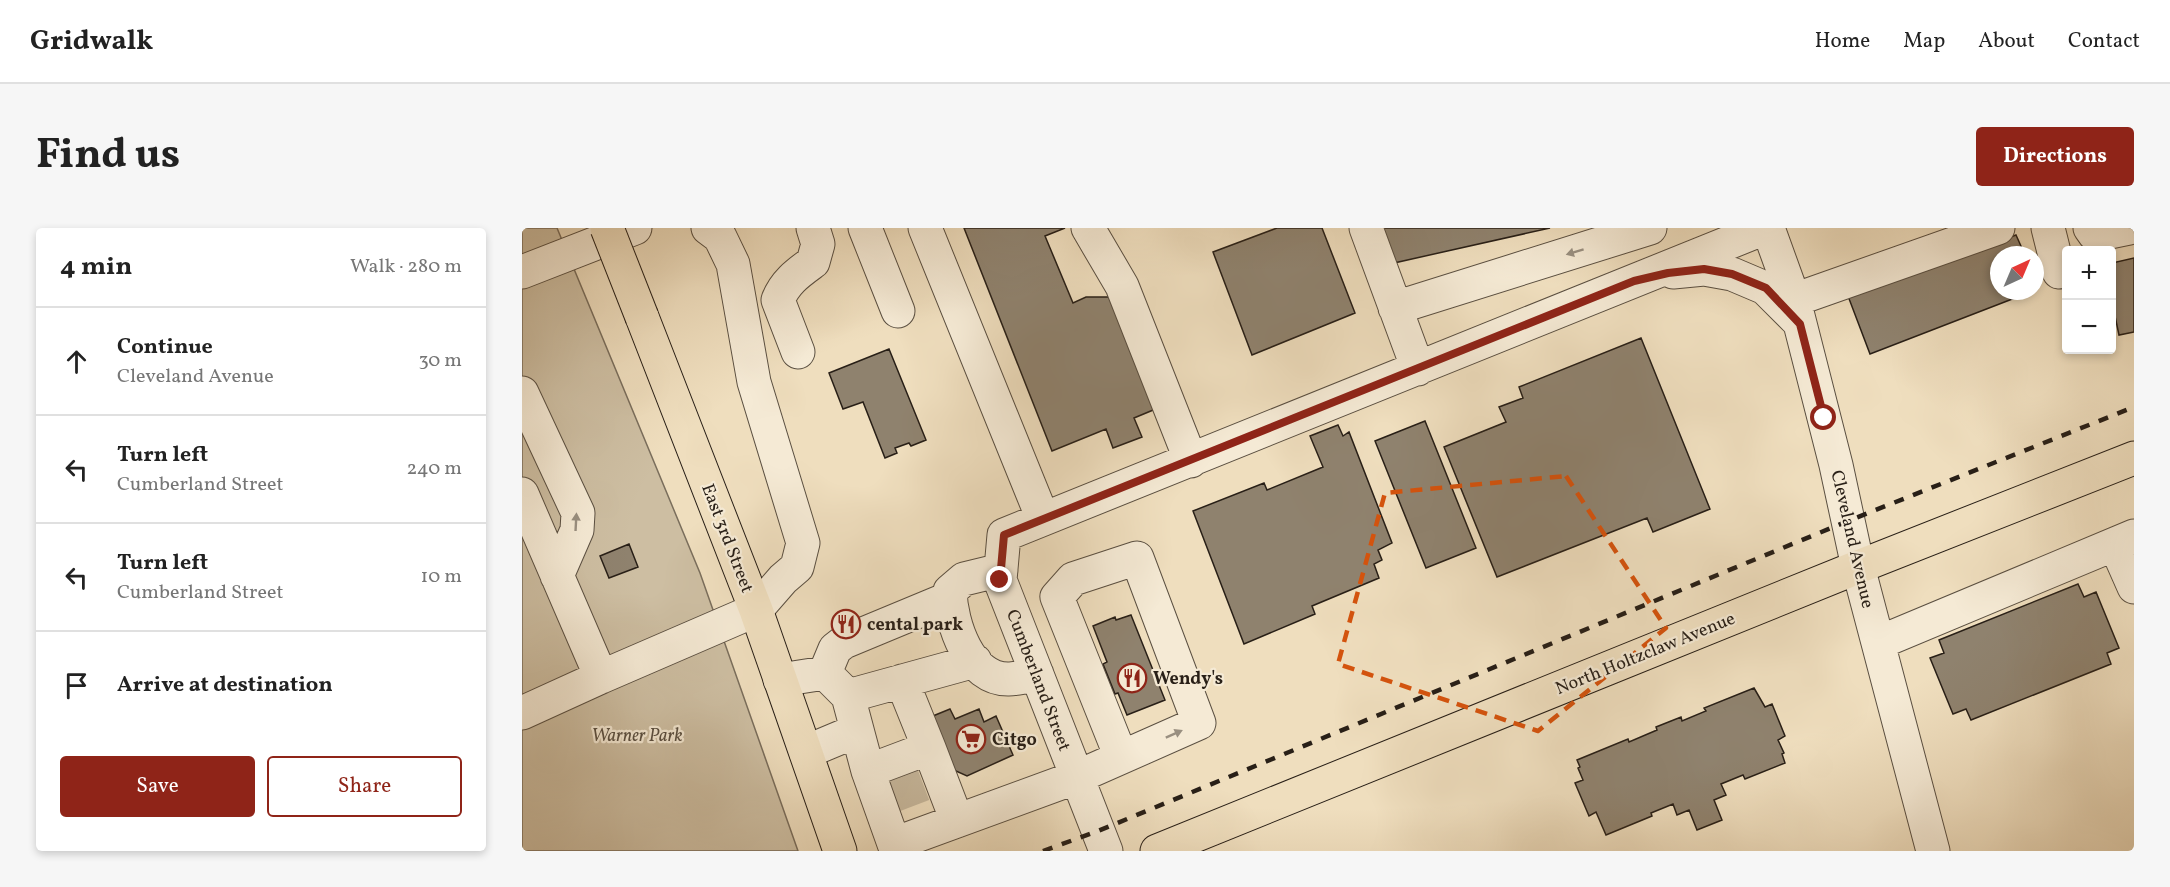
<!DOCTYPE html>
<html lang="en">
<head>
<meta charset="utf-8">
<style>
	:root { --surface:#fff; --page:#f6f6f6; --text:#222; --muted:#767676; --line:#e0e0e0; --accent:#8f2418 }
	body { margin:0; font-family:Vollkorn,serif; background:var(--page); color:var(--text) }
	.controls { position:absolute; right:18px; top:18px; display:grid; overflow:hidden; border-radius:6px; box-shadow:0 3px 9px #0003 }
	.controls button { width:54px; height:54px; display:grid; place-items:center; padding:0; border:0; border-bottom:2px solid var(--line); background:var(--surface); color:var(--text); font:30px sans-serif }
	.compass { position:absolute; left:1468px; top:18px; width:54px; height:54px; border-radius:50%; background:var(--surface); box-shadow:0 3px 9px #0003; rotate:44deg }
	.stop { position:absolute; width:18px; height:18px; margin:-14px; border:4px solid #8f2418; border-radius:50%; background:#fff }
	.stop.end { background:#8f2418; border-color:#fff; box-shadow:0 2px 6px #0008 }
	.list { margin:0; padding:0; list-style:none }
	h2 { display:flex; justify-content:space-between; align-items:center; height:78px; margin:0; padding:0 24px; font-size:26px }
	h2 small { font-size:20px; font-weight:400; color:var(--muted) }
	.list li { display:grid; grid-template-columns:39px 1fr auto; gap:18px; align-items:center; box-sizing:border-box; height:108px; padding:0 24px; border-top:2px solid var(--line) }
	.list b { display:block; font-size:22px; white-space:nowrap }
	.list p { margin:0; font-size:20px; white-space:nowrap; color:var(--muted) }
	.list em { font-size:20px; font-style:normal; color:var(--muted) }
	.actions { display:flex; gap:12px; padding:18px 24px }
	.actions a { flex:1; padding:14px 0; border:2px solid var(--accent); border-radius:6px; text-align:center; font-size:21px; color:var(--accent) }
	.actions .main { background:var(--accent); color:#fff }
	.icon { flex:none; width:33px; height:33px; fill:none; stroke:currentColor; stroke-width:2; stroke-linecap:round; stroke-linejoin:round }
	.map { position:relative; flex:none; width:1612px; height:623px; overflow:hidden; border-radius:6px }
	header { display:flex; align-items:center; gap:36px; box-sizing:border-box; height:84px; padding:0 30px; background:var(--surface); border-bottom:2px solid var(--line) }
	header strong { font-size:28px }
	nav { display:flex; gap:33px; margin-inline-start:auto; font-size:21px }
	.intro { display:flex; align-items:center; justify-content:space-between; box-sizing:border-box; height:144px; padding:0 36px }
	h1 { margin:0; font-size:42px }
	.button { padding:15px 27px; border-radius:6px; background:var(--accent); color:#fff; font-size:21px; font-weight:700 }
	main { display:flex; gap:36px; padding:0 36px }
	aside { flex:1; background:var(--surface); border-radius:6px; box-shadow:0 3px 9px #0003 }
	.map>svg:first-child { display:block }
</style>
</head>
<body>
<header>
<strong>Gridwalk</strong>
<nav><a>Home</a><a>Map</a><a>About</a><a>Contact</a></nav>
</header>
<div class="intro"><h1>Find us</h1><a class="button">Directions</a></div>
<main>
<aside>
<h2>4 min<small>Walk · 280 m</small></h2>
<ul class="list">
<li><svg class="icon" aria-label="ahead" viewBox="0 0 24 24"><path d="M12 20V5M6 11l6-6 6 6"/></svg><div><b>Continue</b><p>Cleveland Avenue</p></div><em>30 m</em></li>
<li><svg class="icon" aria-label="left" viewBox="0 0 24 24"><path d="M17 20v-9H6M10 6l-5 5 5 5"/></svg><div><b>Turn left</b><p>Cumberland Street</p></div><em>240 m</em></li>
<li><svg class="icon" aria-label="left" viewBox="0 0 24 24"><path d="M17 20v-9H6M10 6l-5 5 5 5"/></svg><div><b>Turn left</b><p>Cumberland Street</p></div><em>10 m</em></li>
<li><svg class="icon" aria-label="arrive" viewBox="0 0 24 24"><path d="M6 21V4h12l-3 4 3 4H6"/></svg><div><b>Arrive at destination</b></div></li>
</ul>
<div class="actions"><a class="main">Save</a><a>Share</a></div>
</aside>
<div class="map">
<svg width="1612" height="623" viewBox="0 0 1612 623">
	<rect width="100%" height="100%" fill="#efdebe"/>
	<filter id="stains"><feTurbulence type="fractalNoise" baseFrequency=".00333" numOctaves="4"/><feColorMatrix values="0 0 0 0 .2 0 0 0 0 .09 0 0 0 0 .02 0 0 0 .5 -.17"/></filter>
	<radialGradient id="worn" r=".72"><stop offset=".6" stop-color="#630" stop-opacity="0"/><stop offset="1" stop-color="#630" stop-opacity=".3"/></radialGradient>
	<path fill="#cdbea2" stroke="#7a6e5c" stroke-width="1.5" d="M0,0H35L178,345L276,623H0Z"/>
	<path fill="#8f826e" stroke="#281f17" stroke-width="1.5" d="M442,0H543L523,8L551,75L564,69H593L636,180L612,190L620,209L591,220L584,201L530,223Z
		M755,0H800L833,85L730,127L691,24Z
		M855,0H1028L863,37Z
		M1494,7L1503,27H1477V63H1511L1348,126L1326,68Z
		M1612,30V104L1597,107L1590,74V35Z
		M1119,110L1188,281L1131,304L1125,290L975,349L922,219L984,194L977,179L1001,170L997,159Z
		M367,121L404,212L389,218L387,215L373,220L375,225L363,230L341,174L321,181L307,145Z
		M903,193L954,320L904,340L853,213Z
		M816,197L821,208L827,204L870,315L856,322L860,332L852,336L857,350L790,378L793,386L722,416L671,283L742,255L745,262L801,239L788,208Z
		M107,316L116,339L87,350L78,328Z
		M1556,356L1562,369L1574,364L1597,420L1585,425L1589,436L1449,492L1444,481L1431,486L1408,430L1422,425L1417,412Z
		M609,387L643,472L605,487L596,465L593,466L581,436L585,434L571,398L593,389L594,392Z
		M1232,460L1243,479L1250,476L1263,508L1256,512L1262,525L1260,526L1263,535L1223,551L1221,547L1199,556L1204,567L1192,572L1200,592L1175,602L1167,582L1155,587L1151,576L1129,585L1130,588L1084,607L1074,584L1067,588L1053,555L1061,552L1056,540L1058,539L1055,532L1106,511L1107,514L1135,502L1134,499L1159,489L1160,493L1184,483L1182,480Z
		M428,481L433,491L457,481L462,494L474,488L491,527L445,548L425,539L406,490Z"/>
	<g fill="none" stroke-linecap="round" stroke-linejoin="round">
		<path stroke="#c7b89d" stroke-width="33" stroke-dasharray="33 16" stroke-linecap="butt" d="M380,547L393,581"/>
		<g stroke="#5a4f41" stroke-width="35">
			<path id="minor" d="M343,0L376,83
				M403,0L521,291
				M566,0L600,58L669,233
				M844,0L896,141
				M1246,0L1272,72L1314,237L1336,339L1411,623
				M1526,0L1537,44
				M1568,0L1573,7L1607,0
				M0,44L113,0
				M1151,44L1182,41L1210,46L1243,60L1275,92
				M1272,72L1476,0
				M873,80L1128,0
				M276,124L256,72C263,54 276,45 291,34L296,16L291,0
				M0,165L56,285L55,302L35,348
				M0,266L79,449L234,382L261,351L275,339L281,315L232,154L211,36L198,9L186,0
				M1593,316L1612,359
				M479,342L442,351L428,363C429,396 447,452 487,451C496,451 506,448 515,446
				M1356,415L1612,308
				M303,445L313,421L322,414L428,370
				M258,452L303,445L326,468L453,433
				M380,453L407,520
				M326,468L346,543L372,616L555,549L677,495L615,330L551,351L535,369L599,529
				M0,485L79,449
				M284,524L334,503
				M346,543L407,520L435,593
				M584,623L478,352L482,307L1243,0"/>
		</g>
		<g stroke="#281f17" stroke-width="35">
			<path id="major" d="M120,89L234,382L318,623
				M635,623L1336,339L1612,230"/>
		</g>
		<use href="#minor" stroke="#f5ead5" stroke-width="33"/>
		<use href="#major" stroke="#efdebe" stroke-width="33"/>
		<path stroke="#281f17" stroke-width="4.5" stroke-dasharray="10 10" stroke-linecap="butt" d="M521,623L576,603L1326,293L1612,179"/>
		<g stroke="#281f17" stroke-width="35" stroke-linecap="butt">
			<path id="major-bridge" d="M85,0L120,89"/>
		</g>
		<use href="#major-bridge" stroke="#efdebe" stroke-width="33"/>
	</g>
	<defs><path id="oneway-solid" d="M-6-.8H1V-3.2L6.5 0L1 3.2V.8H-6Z" transform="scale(1.5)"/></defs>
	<g fill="#998f80">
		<use href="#oneway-solid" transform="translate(1053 24) rotate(163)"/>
		<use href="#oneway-solid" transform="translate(54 294) rotate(-87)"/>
		<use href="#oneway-solid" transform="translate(652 506) rotate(-24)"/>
	</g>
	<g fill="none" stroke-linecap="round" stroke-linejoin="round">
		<path stroke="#8f2418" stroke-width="8" d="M478,352L482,307L1112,53L1146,45L1182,41L1210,46L1244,60L1278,96L1302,190"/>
	</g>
	<path fill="none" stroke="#d5530d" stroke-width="4.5" stroke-dasharray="12 8" stroke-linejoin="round" d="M1044,248L1144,400L1016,503L816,436L863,265Z"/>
	<defs>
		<g id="restaurant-ring" transform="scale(1.5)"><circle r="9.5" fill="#f5ead5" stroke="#8f2418" stroke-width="1.5"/><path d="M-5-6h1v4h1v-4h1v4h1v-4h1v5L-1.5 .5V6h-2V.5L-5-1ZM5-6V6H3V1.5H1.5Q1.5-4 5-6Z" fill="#8f2418"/></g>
		<g id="supermarket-ring" transform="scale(1.5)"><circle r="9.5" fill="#f5ead5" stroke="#8f2418" stroke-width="1.5"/><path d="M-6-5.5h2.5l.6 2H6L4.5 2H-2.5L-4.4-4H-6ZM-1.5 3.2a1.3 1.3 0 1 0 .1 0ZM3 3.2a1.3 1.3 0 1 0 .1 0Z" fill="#8f2418"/></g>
	</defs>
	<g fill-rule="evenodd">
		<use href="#restaurant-ring" x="324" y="396"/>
		<use href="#restaurant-ring" x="610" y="450"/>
		<use href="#supermarket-ring" x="449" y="511"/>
	</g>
	<g text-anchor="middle" stroke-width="4.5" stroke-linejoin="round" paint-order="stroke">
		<g font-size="18" fill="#281f17" stroke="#f5ead5">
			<text transform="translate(206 310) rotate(69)" y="6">East 3rd Street</text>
			<text transform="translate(1331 311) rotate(77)" y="6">Cleveland Avenue</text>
			<text transform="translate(1123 425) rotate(-22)" y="6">North Holtzclaw Avenue</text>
			<text transform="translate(517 452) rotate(69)" y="6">Cumberland Street</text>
		</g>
		<g font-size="18" font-weight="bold" fill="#281f17" stroke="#f5ead5" text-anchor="start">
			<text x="345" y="402">cental park</text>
			<text x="631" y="456">Wendy's</text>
			<text x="470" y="517">Citgo</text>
		</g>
		<g font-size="18" font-style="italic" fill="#5a4f41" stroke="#f5ead5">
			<text x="115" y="513">Warner Park</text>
		</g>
	</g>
	<rect width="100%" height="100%" filter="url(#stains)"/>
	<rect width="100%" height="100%" fill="url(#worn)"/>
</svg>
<div class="controls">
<button>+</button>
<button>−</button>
</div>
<svg class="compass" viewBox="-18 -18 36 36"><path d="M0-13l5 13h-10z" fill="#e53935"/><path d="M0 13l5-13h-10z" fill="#767676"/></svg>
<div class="stop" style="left:1302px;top:190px"></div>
<div class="stop end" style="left:478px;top:352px"></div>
</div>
</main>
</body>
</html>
